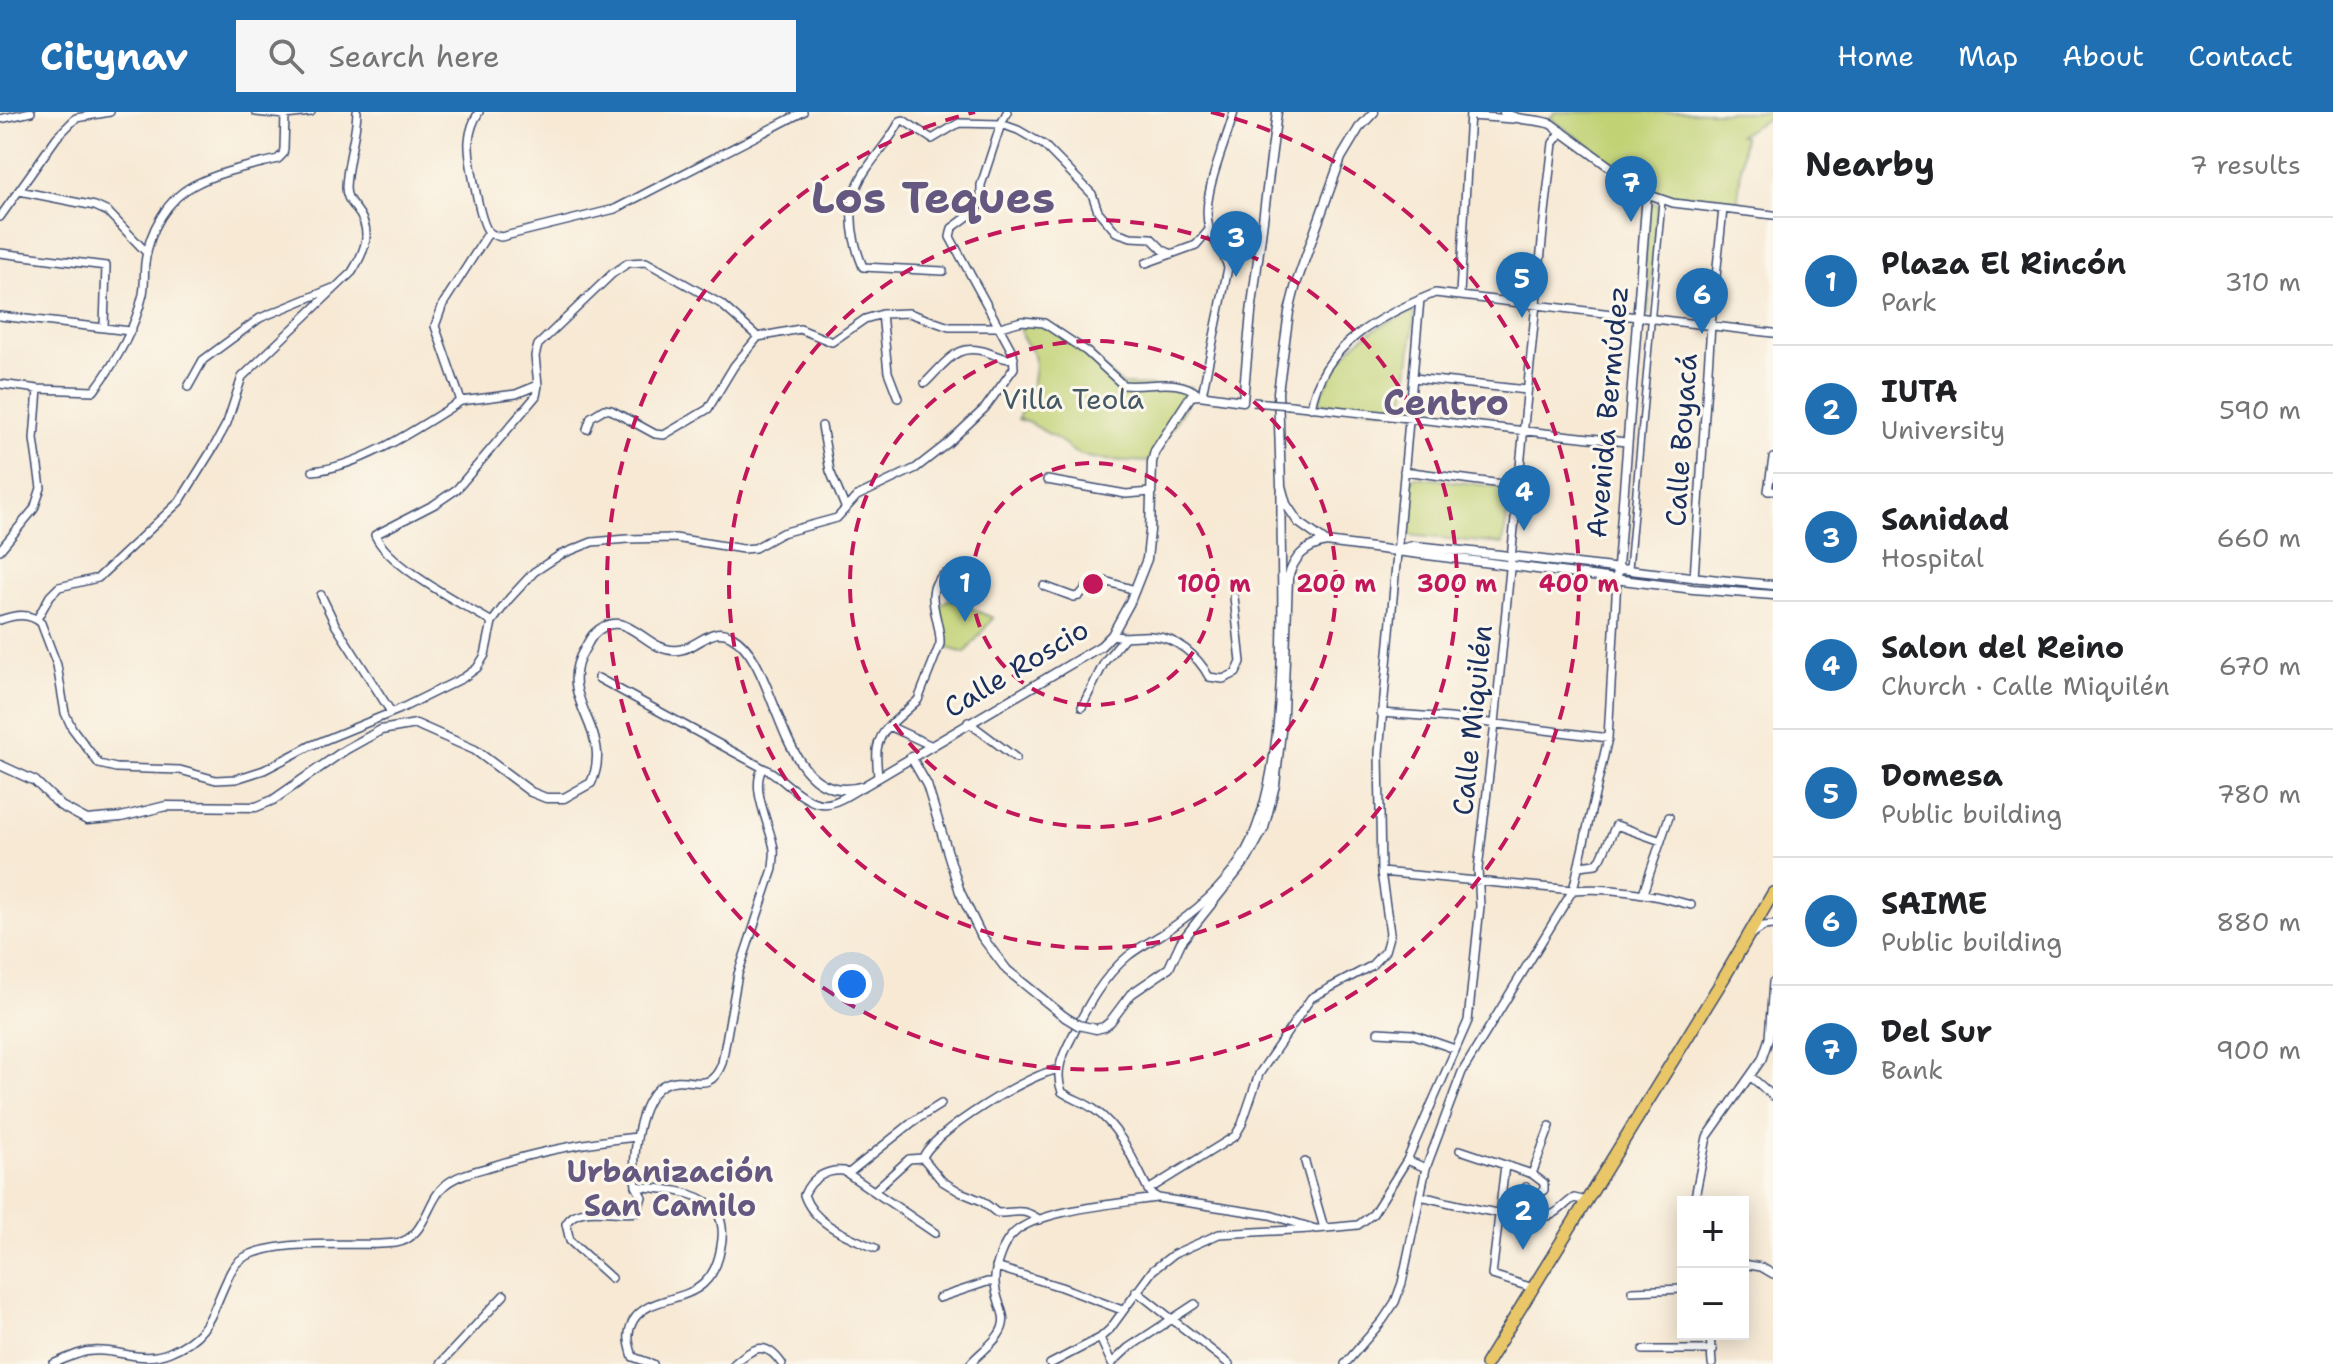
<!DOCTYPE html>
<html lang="en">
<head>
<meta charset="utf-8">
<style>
	:root { --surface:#fff; --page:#f6f6f6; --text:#202124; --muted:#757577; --line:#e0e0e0; --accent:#1f6fb2 }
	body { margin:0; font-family:"Shantell Sans",sans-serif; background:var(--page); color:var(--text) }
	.controls { position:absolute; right:24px; bottom:24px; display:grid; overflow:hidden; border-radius:0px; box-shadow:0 4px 20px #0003 }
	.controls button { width:72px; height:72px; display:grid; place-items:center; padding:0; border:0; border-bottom:2px solid var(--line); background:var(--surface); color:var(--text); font:40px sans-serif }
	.you { position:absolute; left:852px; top:872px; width:28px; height:28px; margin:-20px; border:6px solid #fff; border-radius:50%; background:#1a73e8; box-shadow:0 0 0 12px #1a73e833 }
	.badge { display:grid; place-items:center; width:52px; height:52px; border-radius:50%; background:var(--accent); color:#fff; font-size:26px; font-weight:700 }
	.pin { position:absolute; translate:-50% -66px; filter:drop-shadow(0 2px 4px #0008) }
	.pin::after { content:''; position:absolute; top:42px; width:28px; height:24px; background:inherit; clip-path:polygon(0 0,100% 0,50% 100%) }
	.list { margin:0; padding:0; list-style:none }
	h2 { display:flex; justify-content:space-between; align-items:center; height:104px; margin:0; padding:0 32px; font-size:34px }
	h2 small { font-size:26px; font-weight:400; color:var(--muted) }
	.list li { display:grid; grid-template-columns:52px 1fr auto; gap:24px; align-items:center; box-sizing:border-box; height:128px; padding:0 32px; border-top:2px solid var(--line) }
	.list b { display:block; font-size:30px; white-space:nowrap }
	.list p { margin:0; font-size:26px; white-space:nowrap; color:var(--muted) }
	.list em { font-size:26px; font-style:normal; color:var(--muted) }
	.icon { flex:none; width:44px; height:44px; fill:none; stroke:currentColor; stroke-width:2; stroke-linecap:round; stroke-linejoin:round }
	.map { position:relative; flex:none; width:1773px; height:1252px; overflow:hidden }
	header { display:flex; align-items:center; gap:48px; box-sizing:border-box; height:112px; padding:0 40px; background:var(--accent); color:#fff }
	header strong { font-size:38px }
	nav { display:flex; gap:44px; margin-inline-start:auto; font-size:28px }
	.search { width:560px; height:72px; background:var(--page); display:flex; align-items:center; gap:20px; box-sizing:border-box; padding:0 28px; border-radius:0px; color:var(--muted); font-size:30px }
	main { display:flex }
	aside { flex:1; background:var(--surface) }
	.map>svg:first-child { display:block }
</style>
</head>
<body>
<header>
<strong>Citynav</strong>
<div class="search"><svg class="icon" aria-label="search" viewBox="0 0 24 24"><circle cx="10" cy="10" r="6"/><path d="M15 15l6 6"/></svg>Search here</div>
<nav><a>Home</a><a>Map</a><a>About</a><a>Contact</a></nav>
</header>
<main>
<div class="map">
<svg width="1773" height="1252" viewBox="0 0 1773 1252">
	<rect width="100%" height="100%" fill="#fbf7ec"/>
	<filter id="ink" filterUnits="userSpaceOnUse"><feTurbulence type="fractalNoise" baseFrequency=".0125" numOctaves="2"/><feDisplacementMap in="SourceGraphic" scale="16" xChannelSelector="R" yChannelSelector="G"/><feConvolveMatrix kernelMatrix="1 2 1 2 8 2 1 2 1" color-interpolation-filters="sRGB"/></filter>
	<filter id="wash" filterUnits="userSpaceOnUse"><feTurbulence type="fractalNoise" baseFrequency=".006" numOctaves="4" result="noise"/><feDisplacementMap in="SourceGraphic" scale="32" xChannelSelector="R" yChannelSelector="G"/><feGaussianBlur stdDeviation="1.8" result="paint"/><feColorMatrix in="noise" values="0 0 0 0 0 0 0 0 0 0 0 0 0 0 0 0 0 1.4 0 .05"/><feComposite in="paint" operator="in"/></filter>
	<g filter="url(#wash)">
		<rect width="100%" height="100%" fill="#f7e9d4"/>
		<path fill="#c1d275" stroke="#6e806a" stroke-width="2" d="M1555,0H1773V4L1739,23L1744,24L1738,89L1656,81L1550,6Z
			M1650,91L1658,92L1648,202L1641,201Z
			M1415,199L1404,300L1318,291C1342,238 1359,219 1415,199Z
			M1022,209L1044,211L1066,224L1123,273L1191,275V284L1152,350C1128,348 1078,352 1065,332L1032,312L1018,307C1019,300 1024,297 1027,290C1031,280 1037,255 1034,244C1028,228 1018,231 1022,209Z
			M1416,365L1507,376L1510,383L1503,432L1407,423L1409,371Z
			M949,487L993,506L965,541L947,536L938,496Z"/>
	</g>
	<g filter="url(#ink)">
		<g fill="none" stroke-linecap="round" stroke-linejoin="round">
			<g stroke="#3c4b70" stroke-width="8">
				<path id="pedestrian" d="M1629,457L1662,89"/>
			</g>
			<g stroke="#3c4b70" stroke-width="10">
				<path id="minor" d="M256,0L285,3L311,0
					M479,0C473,9 470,19 469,29C468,44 480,112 489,120C492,123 497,124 501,125L615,97L803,0
					M1007,0L1001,12L1018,18L1044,33L1092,82L1098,99L1116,120L1131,125L1151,126L1163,138L1172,142
					M1470,4L1513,7
					M0,7L31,0
					M19,79L95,94L108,100L147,141
					M1647,82L1673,91L1773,103
					M0,105L57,25L76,6L110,0
					M489,120L443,192L435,214L461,289L516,282L538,273L535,244L538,233L612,162L628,151L646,150L721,192L758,225L800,217L832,230L865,207L882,202L909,201L949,215H1000L1022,209L1044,211L1086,239L1123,273C1149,276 1178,264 1199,283
					M0,141L106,154L104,214
					M1146,151L1196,133L1209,118
					M1460,182L1470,0
					M882,202L888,260L898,286
					M0,204L130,219
					M1414,266L1527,278
					M925,271C947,250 956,229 989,241C998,244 1005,248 1014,246
					M0,272L38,277L94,279C115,251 135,217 143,182C145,172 144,161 145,151C149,119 167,86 196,72C222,59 250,54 278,47L283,42L284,37L285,3
					M188,275L203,248L260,206L333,176
					M1202,283L1228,156C1225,141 1212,130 1209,116C1200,84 1226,32 1234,0
					M1290,293L1626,330
					M1311,296C1322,232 1382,203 1435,181L1773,221
					M822,314L830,359L846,397
					M587,317L591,305L604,297L611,298L655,322L664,323L708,297L734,254L758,225
					M1773,346L1768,379H1773
					M313,359C363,354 419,315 461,289
					M1404,359L1517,374
					M1047,368L1126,382L1151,380
					M1281,380C1280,479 1294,668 1239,750C1220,779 1192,802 1164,821C1152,829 1139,835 1128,844C1103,865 1087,894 1073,923C1063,942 1054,959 1062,980C1072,987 1085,990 1095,998C1122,1017 1135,1053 1150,1081L1158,1086L1270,1103L1316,1117L1358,1113L1373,1102L1407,1048L1468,909L1480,794L1478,757L1495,611L1544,109L1553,31L1562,19
					M0,438L34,397L41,376L34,327L38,277
					M1694,466L1711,213L1723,97
					M1044,474L1074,485L1079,484L1095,466L1135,478
					M321,483L336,514L391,600
					M37,507L50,484L59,475L98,466L180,389L215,333L227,311L242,265L352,160C365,139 374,119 356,97C350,89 346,85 346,75C347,50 356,25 357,0
					M0,508C14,503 29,500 41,511L57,553L65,601L72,616L99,652L116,656L180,658L216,668L236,667L264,658L310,634L398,598L463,566L477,556L485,543L492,510L509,487L534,460L560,443L592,430L627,427L675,426L743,437L755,436L782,421L837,406L857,384L916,356L948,331L985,296L1014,256L1013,241L950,125L952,116L974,100L981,92V73L1001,12L959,11L932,27L903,8L900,9C891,27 879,39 868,55C845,86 849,121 863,155L943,159
					M492,510C461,491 389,455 375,423L435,392L457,377L536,284L538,273
					M1112,523C1126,527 1138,523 1152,524C1176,525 1198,544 1209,565L1223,567L1236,561L1241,550L1234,485
					M598,566L763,656
					M1082,595L1105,549L1124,526
					M1381,601L1450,606L1608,626
					M968,610L1016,646
					M930,633L889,614L918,588L940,532C942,510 920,478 945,462H964
					M878,664C876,644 874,629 889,614
					M1579,754L1596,752L1601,746L1616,713L1661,729
					M1381,760L1573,778C1615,775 1651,782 1691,793
					M1643,781L1669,705
					M1752,822L1764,814L1773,813
					M1378,920L1412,922L1455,937
					M1750,964L1773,984
					M1460,1038L1532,1062L1544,1071V1078L1536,1083L1529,1081L1526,1075
					M923,1046C929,1023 1033,959 1058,958
					M1407,1048L1426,1056
					M1305,1050L1324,1116
					M1505,1053L1492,1163L1533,1176
					M849,1061L914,1009L941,992
					M1532,1062L1550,1014
					M1148,1078L1235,1024L1242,1012L1259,962L1311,886L1371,854L1385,839L1390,821L1381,760L1379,641L1420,187
					M874,1079L909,1047L923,1046L942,1069L960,1080L982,1089L997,1101C1017,1101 1022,1095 1040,1108
					M1420,1084C1448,1090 1522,1110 1548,1104C1558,1102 1565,1091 1574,1086L1587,1089
					M1694,1090L1707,1025L1762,947L1769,926L1773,870
					M875,1136C850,1125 814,1113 804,1083C811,1066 827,1057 844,1059L935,1121
					M1743,1152L1761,1155L1773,1162
					M996,1155L1061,1175L1122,1198
					M611,1166L570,1129L566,1112C577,1090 616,1104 637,1100L642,1085L636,1074
					M1136,1179L1229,1252
					M1632,1179L1683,1177
					M939,1186L987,1170H994
					M1710,1222L1712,1252
					M1100,1226L1112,1252
					M1643,1238H1713
					M1112,1251L1128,1236L1195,1192
					M53,1252C65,1247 80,1239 93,1239C121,1237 141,1252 170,1240C210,1223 210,1204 227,1168C230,1160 234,1153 240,1148C275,1124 355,1136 396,1131C425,1127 427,1088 445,1073C457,1063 475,1059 489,1055C538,1039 587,1030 637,1025
					M440,1252L504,1183
					M653,1252L633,1245C629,1232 626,1222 633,1209C647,1185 683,1190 703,1172C714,1162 719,1148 721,1134C732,1078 675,1079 636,1074C632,1047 637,989 663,973C688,959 709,987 722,951L738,862L773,757C773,750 775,744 774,737C771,715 749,675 763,656C773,659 780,667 789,674C822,700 829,695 862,675
					M734,1252C753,1236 765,1227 782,1252
					M970,1252C981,1238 1008,1224 1003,1203C1000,1191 994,1180 995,1167C995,1154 1003,1131 1013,1122C1036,1098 1123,1091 1156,1086
					M1050,1252L1100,1226L1110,1217L1153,1158L1174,1142L1219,1122L1310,1117
					M1345,1252L1383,1208L1395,1190L1402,1171L1426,1056L1462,960L1573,778L1608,626L1617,467"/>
			</g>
			<g stroke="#3c4b70" stroke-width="11">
				<path id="tertiary" d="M1374,0L1359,16L1341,46L1296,172L1289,200L1278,280L1281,374L1286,392L1298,410L1326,430L1693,477L1773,483
					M1504,0C1518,10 1535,6 1551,12L1647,82L1617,467
					M1400,437L1413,434C1534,445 1653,463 1773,473
					M911,645L927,673L960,780L982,825L1007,858L1065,905
					M0,653L35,669L61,694L87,708L121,705L166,694L256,695L273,688L345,638L381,618L416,612L475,638L531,680L546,686H564L591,671C616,617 554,588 584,538C587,533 590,526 594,522C619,497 637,524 658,534C693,551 705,510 731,524C782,550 777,701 864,674L1101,534L1112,523L1130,490L1147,447L1150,419L1152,350L1155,339L1191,284L1199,283L1243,289L1251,201L1277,0
					M1096,917L1104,915L1110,910L1131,882L1169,856L1181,830L1247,747L1264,716L1275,673L1283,601L1288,466C1294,445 1305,434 1326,430"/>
			</g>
			<g stroke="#3c4b70" stroke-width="14">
				<path id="primary" d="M1486,1252L1725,864L1773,781"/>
			</g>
			<use href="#pedestrian" stroke="#fff" stroke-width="5"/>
			<use href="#minor" stroke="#fff" stroke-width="7"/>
			<use href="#tertiary" stroke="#fff" stroke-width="8"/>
			<use href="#primary" stroke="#e9c769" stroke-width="11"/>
			<g stroke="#3c4b70" stroke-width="10" stroke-linecap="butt">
				<path id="minor-bridge" d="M1253,290L1290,293"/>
			</g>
			<g stroke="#3c4b70" stroke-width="11" stroke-linecap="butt">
				<path id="tertiary-bridge" d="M1065,905L1078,913L1096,917"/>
			</g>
			<use href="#minor-bridge" stroke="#fff" stroke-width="7"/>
			<use href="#tertiary-bridge" stroke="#fff" stroke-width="8"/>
		</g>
	</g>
	<g fill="none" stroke="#c2185b" stroke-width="4" stroke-dasharray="14 10">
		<circle cx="1093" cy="472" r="121"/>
		<circle cx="1093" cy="472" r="243"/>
		<circle cx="1093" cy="472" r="364"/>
		<path d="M1211 0A486 486 0 1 1 975 0"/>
	</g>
	<g text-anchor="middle" stroke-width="6" stroke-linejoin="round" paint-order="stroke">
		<g font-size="28" fill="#445864" stroke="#fbf7ec">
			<text x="1073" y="297">Villa Teola</text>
		</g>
		<g font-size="28" fill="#1b2f5e" stroke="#fbf7ec">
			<text transform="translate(1607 300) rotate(-85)" y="10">Avenida Bermúdez</text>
			<text transform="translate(1681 328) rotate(-86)" y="10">Calle Boyacá</text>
			<text transform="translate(1016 556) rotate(-31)" y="10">Calle Roscio</text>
			<text transform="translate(1472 608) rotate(-84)" y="10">Calle Miquilén</text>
		</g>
		<g font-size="30" font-weight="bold" fill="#645880" stroke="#fbf7ec">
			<text x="670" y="1070">Urbanización<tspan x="670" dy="34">San Camilo</tspan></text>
		</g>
		<g font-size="36" font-weight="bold" fill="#645880" stroke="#fbf7ec">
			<text x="1446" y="303">Centro</text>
		</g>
		<g font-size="44" font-weight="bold" fill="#645880" stroke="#fbf7ec">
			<text x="933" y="101">Los Teques</text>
		</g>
	</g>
	<circle cx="1093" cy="472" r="12" fill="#c2185b" stroke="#fbf7ec" stroke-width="4"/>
	<g font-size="24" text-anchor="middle" font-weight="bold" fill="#c2185b" stroke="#fbf7ec" stroke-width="6" stroke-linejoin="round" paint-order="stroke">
		<text x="1214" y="480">100 m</text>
		<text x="1336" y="480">200 m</text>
		<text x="1457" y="480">300 m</text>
		<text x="1579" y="480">400 m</text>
	</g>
</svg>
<div class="controls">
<button>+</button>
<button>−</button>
</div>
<div class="you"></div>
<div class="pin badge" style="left:965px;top:510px">1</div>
<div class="pin badge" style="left:1523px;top:1138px">2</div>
<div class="pin badge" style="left:1236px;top:165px">3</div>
<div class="pin badge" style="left:1524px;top:419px">4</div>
<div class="pin badge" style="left:1522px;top:206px">5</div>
<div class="pin badge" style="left:1702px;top:222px">6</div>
<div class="pin badge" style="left:1631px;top:110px">7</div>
</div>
<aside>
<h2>Nearby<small>7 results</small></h2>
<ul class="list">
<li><span class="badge">1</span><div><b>Plaza El Rincón</b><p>Park</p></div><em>310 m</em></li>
<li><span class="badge">2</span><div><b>IUTA</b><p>University</p></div><em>590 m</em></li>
<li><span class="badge">3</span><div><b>Sanidad</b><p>Hospital</p></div><em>660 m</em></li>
<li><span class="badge">4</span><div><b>Salon del Reino</b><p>Church · Calle Miquilén</p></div><em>670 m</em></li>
<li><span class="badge">5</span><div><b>Domesa</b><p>Public building</p></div><em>780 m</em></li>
<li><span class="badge">6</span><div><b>SAIME</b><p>Public building</p></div><em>880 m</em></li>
<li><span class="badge">7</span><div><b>Del Sur</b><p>Bank</p></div><em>900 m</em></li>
</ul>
</aside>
</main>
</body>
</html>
